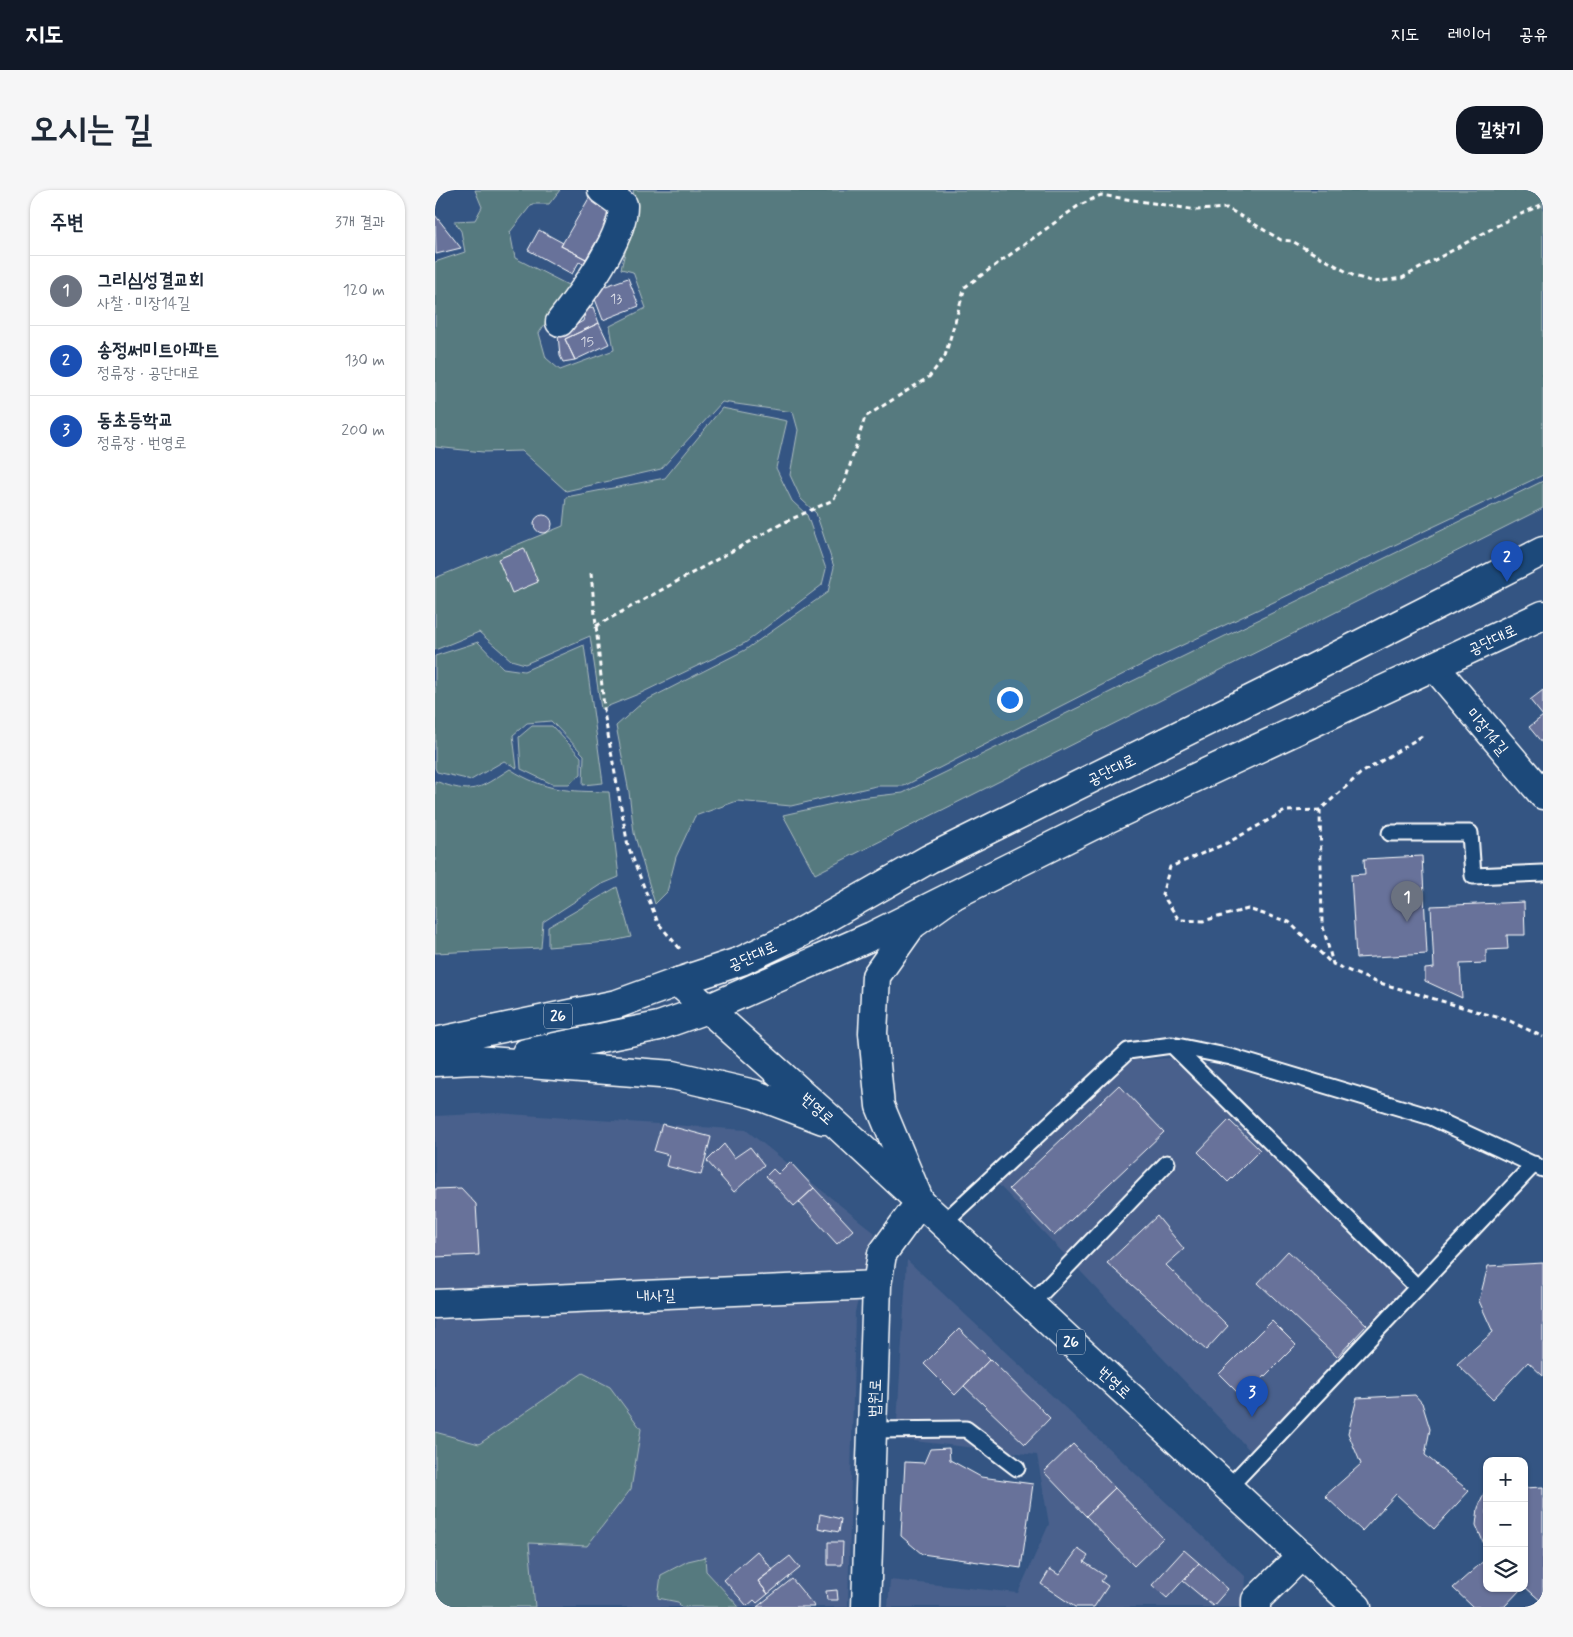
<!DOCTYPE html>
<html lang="ko">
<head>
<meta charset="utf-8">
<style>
	:root { --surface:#fff; --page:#f6f6f7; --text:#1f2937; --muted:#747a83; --line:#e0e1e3; --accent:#111827 }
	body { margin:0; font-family:Mynerve,"Poor Story",sans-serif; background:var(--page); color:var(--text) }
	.controls { position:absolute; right:15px; bottom:15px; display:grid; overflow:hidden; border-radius:10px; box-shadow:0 1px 4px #0004 }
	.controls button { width:45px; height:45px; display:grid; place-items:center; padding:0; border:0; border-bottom:1px solid var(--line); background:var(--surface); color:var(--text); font:25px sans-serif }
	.you { position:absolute; left:574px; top:509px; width:18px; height:18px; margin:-12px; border:4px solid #fff; border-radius:50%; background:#1a73e8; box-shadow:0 0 0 8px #1a73e833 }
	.badge { display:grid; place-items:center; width:32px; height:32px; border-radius:50%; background:var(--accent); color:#fff; font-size:16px; font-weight:700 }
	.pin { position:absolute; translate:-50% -41px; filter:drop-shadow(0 1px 2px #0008) }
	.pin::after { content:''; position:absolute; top:26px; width:18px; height:15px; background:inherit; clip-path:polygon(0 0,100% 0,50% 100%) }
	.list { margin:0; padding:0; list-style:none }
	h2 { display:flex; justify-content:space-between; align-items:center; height:65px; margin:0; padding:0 20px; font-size:21px }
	h2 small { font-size:16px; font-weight:400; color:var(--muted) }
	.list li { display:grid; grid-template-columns:32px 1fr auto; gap:15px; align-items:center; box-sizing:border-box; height:70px; padding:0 20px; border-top:1px solid var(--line) }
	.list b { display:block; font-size:19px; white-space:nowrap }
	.list p { margin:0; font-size:16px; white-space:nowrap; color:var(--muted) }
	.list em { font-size:16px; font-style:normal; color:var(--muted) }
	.icon { flex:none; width:28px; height:28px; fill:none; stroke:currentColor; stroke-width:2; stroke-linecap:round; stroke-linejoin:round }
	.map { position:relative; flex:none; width:1108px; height:1417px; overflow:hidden; border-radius:20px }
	header { display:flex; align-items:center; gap:30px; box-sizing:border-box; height:70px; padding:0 25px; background:var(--accent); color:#fff }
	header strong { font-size:24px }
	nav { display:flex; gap:28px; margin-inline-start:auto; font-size:18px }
	.intro { display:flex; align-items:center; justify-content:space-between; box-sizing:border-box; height:120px; padding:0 30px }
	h1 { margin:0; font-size:35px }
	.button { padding:12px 22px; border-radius:20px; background:var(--accent); color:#fff; font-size:18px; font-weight:700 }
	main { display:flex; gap:30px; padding:0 30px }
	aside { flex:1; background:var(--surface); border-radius:20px; box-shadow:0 1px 4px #0004 }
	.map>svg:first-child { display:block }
</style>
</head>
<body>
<header>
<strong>지도</strong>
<nav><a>지도</a><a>레이어</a><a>공유</a></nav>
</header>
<div class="intro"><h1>오시는 길</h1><a class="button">길찾기</a></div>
<main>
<aside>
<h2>주변<small>3개 결과</small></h2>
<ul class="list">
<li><span class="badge" style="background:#6b7280">1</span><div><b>그리심성결교회</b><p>사찰 · 미장14길</p></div><em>120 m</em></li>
<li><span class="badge" style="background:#1a4fb4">2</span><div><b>송정써미트아파트</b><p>정류장 · 공단대로</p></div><em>130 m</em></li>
<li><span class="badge" style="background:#1a4fb4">3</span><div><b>동초등학교</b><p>정류장 · 번영로</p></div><em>200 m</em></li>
</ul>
</aside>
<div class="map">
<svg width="1108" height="1417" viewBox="0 0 1108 1417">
	<rect width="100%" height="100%" fill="#345583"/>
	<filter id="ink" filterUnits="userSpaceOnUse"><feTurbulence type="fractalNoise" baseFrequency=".02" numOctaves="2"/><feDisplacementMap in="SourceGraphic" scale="10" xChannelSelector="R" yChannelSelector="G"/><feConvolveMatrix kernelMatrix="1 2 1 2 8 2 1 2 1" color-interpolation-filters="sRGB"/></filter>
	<g filter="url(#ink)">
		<path fill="#48618c" d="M737,868L978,1100L823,1269L561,992L698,870Z
			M61,923L311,940L440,1043L420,1122L413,1417H100L94,1353L44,1254L0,1242V926Z
			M472,1070L811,1387L809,1417H453L455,1390L583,1403L614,1334L602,1265L461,1249Z"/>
		<path fill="#577a7f" stroke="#abbcbf" d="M40,0H125L114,14H97L75,42L80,68L135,96L104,143L111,168L125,180L179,160L175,136L211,118L198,82L186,79L201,17L198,0H1108V285L718,469L469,596H441L356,616L302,611L260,626L241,667L232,702L220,714L199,643L194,602L181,536L208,512L310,460L393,402L399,377L381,323L366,309L355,285L363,240L358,222L287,212L226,279L131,301L87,261L48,262L0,257V72L30,62L26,41L19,31L40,30L47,17Z
			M287,218L352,231L341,278L357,311L372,325L391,379L387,395L310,453L206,503L166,519L155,446L90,474L76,470L44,442L0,460V388L128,336L131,307L230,288Z
			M1108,291V318L380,684L348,625L424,608L468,603Z
			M43,452L68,478L89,481L149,455L168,593L148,595L149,565L116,531L92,533L78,545L82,578L69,571L36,590L2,582L0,578V466Z
			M97,536H117L146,567V584L134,594H117L86,579L84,547Z
			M75,579C111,602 134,601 174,602L184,687L165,695L108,732L106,758L0,763V591C39,605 42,600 75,579Z
			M182,697L196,747L173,752L113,757V737Z
			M148,1183L175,1197L206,1239L196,1299L152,1356L94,1353L100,1417H0V1242L44,1254Z
			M270,1367L271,1381L304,1417H246L243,1412L223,1408L226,1385L253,1371Z"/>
		<path fill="#68729a" stroke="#fff" d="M157,3L181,17L151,69L126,56Z
			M0,25L26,58L1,64Z
			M104,40L128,53L126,56L151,69L149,74L144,72L137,84L93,60Z
			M193,88L204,116L168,130L157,101Z
			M158,117L164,133L130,149L140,170L128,172L125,166L123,145L148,131L151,120Z
			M164,133L174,154L140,170L130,149Z
			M99 334a9 9 0 1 1 18 0a9 9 0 1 1-18 0Z
			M89,358L103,392L77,403L63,369Z
			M1108,500V554L1094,537L1108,526L1095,510Z
			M987,666L992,764L921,768L916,685L930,684L929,669Z
			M1089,712L1090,745H1072L1073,759L1051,760V773L1025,774L1027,808L990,791V779L999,778L996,716Z
			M684,895L729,942L619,1046L574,999Z
			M794,930L825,960L793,992L763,962Z
			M227,934L276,947L266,985L231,976L234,965L219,961Z
			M289,954L299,968L315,957L329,975L299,1002L272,971Z
			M355,972L379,998L359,1016L331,986L338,979L343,984Z
			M26,998L41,1014L44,1065L0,1067V999Z
			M379,998L418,1040L402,1054L364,1012Z
			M722,1026L749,1059L731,1075L793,1136L771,1160L672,1073Z
			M853,1061L932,1135L902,1167L823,1093Z
			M1108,1073V1186L1093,1172L1058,1209L1022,1174L1058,1142L1044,1111L1053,1076Z
			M837,1131L861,1155L808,1208L784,1184Z
			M524,1139L555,1169L520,1205L489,1174Z
			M555,1169L615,1228L590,1254L529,1196Z
			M980,1205L987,1213L995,1239L990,1265L1034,1301L999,1339L961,1304L927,1341L890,1306L926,1274L913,1243L922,1208Z
			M638,1254L680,1298L651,1326L609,1282Z
			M514,1258L515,1270L546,1287L598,1294L586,1378L487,1364L466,1346L470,1272L489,1273L495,1259Z
			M1108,1297V1413L1089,1396V1298Z
			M680,1298L728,1348L699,1376L651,1326Z
			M1052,1300V1361L1041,1335L1043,1318L1050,1301Z
			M385,1324L406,1329L404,1342L383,1338Z
			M393,1352H408L407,1375H393Z
			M643,1359L653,1366L649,1372L670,1386L666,1391L673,1396L659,1417H640L606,1394L615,1379L624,1385Z
			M749,1360L764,1373L732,1408L717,1395Z
			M322,1361L338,1380L323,1391L333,1404L322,1413L319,1410L312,1416L289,1390Z
			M355,1366L365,1378L333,1404L323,1391Z
			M1052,1368V1398H1087L1069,1417H1038L1018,1398Z
			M764,1373L793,1399L778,1416L748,1391Z
			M357,1389L380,1417H322Z
			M402,1400L403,1410H392L391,1401Z"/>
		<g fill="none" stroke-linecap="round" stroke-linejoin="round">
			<g stroke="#fff" stroke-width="19">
				<path id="service" d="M955,643H1035L1038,686L1108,683
					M737,855L982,1097
					M508,1033L693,861L737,855L796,867L996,927L1108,979
					M596,1114L732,973
					M437,1240L531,1239L582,1278
					M794,1297L1099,974"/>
			</g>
			<g stroke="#fff" stroke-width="31">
				<path id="minor" d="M125,132C146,105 189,49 188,15L167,0
					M999,476L1108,605
					M0,1114L442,1095
					M431,1417L442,1095L447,1064L485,1012
					M821,1417V1410L867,1365"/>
			</g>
			<g stroke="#fff" stroke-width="31">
				<path id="tertiary" d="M243,792L306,771L363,744L494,669L845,495L1108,361
					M272,819L437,746L657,636L1108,425"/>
			</g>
			<g stroke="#fff" stroke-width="31">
				<path id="secondary" d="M485,1012L445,916L438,843L441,786L477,735L519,705"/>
			</g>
			<g stroke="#fff" stroke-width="31">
				<path id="primary" d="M0,852L182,814L243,792L402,935L922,1417
					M91,863L224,836L272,819
					M0,872L40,870L238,885L319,904L388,930"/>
			</g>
			<path stroke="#fff" stroke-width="3" stroke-dasharray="5 4" stroke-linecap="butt" d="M156,383L170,528L193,656L223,733L246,760
				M161,436L348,333L398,310L410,291L430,227L494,187L510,166L530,97L643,16L666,5L762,20L792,18L846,50L857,51L919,86L939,92L967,88L1069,32L1108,14
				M987,546L925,584L885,620L887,733L898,774L938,791L1075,831L1108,847
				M885,620L850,621L792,653L735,677L727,704L744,730L768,731L813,719L854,732L897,774"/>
			<use href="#service" stroke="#1f4a7a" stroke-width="15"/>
			<use href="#minor" stroke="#1f4a7a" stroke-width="28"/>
			<use href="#tertiary" stroke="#1f4a7a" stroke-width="28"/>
			<use href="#secondary" stroke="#1f4a7a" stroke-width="28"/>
			<use href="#primary" stroke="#1f4a7a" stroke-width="28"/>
		</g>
	</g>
	<g text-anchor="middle" stroke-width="4.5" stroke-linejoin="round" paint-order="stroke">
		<g font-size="14" fill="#d9dce6">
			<text x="181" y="113">13</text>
			<text x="152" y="156">15</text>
		</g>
		<g fill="#1f4a7a" stroke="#bcc9d7" stroke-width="1">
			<rect x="109" y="813.5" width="28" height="25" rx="4"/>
			<rect x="622" y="1139.5" width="28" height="25" rx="4"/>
		</g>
		<g font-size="15" font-weight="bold" fill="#fff">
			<text x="123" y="831">26</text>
			<text x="636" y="1157">26</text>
		</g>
		<g font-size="16" fill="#fff" stroke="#1f4a7a">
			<text transform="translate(1057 449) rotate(-25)" y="6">공단대로</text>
			<text transform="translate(1053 541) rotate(50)" y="6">미장14길</text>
			<text transform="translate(676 579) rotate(-26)" y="6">공단대로</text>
			<text transform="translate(317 765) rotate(-24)" y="6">공단대로</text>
			<text transform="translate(383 918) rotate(42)" y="6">번영로</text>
			<text transform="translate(221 1105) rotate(-3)" y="6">내사길</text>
			<text transform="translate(680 1192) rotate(43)" y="6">번영로</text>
			<text transform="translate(439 1208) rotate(-88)" y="6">법원로</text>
		</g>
	</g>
</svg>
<div class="controls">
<button>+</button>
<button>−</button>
<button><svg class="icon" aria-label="layers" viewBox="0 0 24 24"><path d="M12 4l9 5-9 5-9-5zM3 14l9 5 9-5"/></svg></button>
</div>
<div class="you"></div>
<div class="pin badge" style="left:972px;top:732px;background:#6b7280">1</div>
<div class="pin badge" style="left:1072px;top:392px;background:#1a4fb4">2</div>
<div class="pin badge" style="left:817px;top:1227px;background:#1a4fb4">3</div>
</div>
</main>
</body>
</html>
